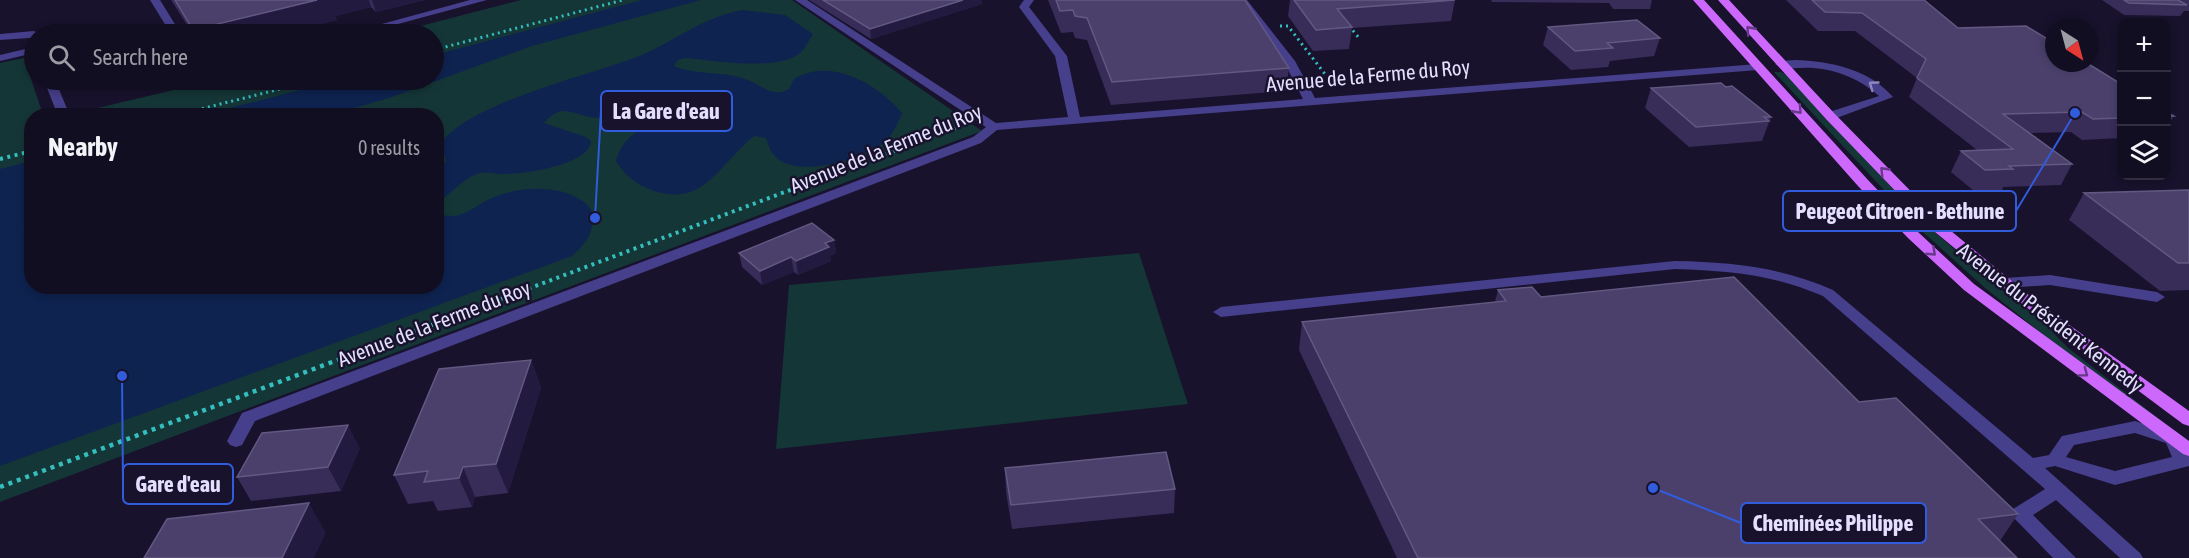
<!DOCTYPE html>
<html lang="en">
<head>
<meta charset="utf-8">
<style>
	:root { --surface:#120e22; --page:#1b172a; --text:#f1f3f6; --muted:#9c9ca5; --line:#312e40 }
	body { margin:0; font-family:"Asap Condensed",sans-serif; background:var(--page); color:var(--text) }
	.controls { position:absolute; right:18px; top:18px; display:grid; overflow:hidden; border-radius:12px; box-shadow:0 3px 9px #0003 }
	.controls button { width:54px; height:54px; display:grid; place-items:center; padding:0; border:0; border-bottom:2px solid var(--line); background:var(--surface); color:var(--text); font:30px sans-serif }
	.compass { position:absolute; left:2045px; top:18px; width:54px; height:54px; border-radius:50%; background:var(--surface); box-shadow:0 3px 9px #0003; rotate:144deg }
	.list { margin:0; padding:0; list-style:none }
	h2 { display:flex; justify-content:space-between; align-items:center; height:78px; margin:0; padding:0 24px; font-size:26px }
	h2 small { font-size:20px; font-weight:400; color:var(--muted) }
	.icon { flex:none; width:33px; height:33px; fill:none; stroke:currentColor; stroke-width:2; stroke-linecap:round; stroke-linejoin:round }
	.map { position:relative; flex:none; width:2189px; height:558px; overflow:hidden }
	.search { position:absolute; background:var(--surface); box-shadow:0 3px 9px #0003; left:24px; top:24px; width:420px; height:66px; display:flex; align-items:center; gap:15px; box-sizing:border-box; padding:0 21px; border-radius:33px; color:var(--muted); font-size:22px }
	.panel { position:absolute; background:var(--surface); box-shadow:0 3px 9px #0003; left:24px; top:108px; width:420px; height:186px; border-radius:24px }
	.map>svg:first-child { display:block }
</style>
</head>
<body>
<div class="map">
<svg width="2189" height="558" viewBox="0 0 2189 558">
	<rect width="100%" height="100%" fill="#18122d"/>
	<path fill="#153637" d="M521,0H792L982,131L0,502V63L24,58L43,115L32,116V286H436V116L68,115L216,80H434V34H390Z
		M1774,72H1781L1788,76L1938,235L1994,284L2045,324L2067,347L2159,419L2065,352L1985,288L1924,233Z
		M1139,253L1188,404L776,449L789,285Z"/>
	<path fill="#0e2350" d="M642,0H701L532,46L389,98L330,115H203L339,80H434V55Z
		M742,10L785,15L813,34C809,40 805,49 800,53C777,72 712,60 684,58L678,60L674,66C696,75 722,71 745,79C761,84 773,99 789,89L794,79C831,56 879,85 902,113C898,124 891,137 882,144C862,160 793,180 774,155C770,151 768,144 766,138L754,136C719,164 704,209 651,190C636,184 624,175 616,161C628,116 686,117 724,110L725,98L683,99L659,94L647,96C635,116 613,120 590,117C581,115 571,111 563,111C554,112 549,118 544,123L586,137L591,141C590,165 524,174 505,174C496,175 486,170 477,174C463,179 449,195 437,204V172L446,161L441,143C469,103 590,75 637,57C676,41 698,19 742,10Z
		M31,161V223L23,226L31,230L32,286H436L437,215C444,215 452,217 459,215C471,212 481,202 492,198C517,187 556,184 581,200C589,205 594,212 593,222C591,237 583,246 572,256L0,466V169Z"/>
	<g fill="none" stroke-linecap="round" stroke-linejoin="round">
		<path stroke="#34bebd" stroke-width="3" stroke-dasharray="2 4" stroke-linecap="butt" d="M1280,26H1288L1328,78L1316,79
			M1349,26L1360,39
			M434,50L623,0
			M173,116L316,80
			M903,148L964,125"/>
		<path stroke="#34bebd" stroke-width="4" stroke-dasharray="3 4.5" stroke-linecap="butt" d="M0,159L32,151
			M416,331L907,146"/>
		<path stroke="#34bebd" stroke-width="4.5" stroke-dasharray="4 5" stroke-linecap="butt" d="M0,487L420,329"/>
		<path fill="#463f8b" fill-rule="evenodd" d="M150,0H160L181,34H171Z
			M470,0H487L361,34H345Z
			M795,0H807L996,123L1068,117L1055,56L1019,7L1024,0H1034L1029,7L1067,56L1080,117L1303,99L1284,62L1237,0H1247L1295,61L1315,98L1758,64L1764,67L1758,70L997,130L981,143L255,421L242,445L236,447L230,445L227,441L242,413L973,137L986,127Z
			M34,31L39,34H34V40L29,38L0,40V34Z
			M34,47V53L0,61V55Z
			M1795,60C1830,61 1869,69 1893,97L1834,119H1826V113L1879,96C1860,79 1838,70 1813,68C1802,67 1784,71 1775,64L1781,61Z
			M44,80H55L68,111L66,114L62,115L56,111Z
			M1675,261C1731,262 1781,267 1833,290L2033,458L2049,455L2062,436L2135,421L2179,435L2189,454V466L2115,485L2055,466L2045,468L2140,553L2143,558H2120L2056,500L2033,515L2076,558H2053L2010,514L2013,509L2045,489L1823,296C1772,274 1729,271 1675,269L1221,317L1213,312L1221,307ZM2135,433L2166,443L2172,457L2115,471L2066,457L2074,445Z
			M2050,275L2157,292L2165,297L2157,302L2050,285L2005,288L1997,283L2005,278Z"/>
		<path fill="#cd68fc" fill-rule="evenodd" d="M1693,0H1704L1868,180L1918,232L1974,284L2189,441V456L2183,454L1964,290L1908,238L1858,186Z
			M1718,0H1729L1834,113L1945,226L2036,301L2189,411V426L2183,424L2026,307L1935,232L1826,119Z"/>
	</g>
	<path fill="#382c59" d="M171,0H425L376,12L371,7L335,16L337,20L277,34H193Z
		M809,0H982V4L871,39Z
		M1048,0H1245L1289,68L1286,91L1111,105L1087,40L1075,38L1073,32L1061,33Z
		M1290,0H1455L1451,21L1352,28L1349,49L1313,51L1288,16Z
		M1491,0H1652L1650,9H1613L1609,3L1492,2Z
		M1786,0H1924L1958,28L2121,84V138L2082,140L2071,132L2030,133L2072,164L2061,185L2003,187L2002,191H1974L1951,172L1961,151L1977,150L1909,97L1917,78L1855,31H1818Z
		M2102,0H2189V11H2184L2180,16L2124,15Z
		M1548,27L1660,38L1654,56L1610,61L1608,67L1571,70L1543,45Z
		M1651,88L1771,117L1762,141L1689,147L1645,108Z
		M2166,112L2174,116L2166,129Z
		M2189,190V290L2160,291L2069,220L2084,193Z
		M834,240L836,253L830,256L831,261L798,275L794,272L762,285L742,267L739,253Z
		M1498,290L1541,297L1859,402L2018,514L2000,541L2017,558H1397L1299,350L1302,322L1495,302Z
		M531,360L541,388L508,493L475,497L472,507L438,511L433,501L408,504L394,475Z
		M360,448L341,491L251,501L237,477Z
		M1005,468L1175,489L1174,513L1012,529L1006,492Z"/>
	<path fill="#231a40" d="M317,0H369L371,7L335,16L337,20L277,34H195L193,30Z
		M372,0H425L376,12Z
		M963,0H982V4L871,39L870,29Z
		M834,240L836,253L830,256L831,261L798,275L796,261L825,243Z
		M791,257L794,272L762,285L760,271Z
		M531,360L541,388L508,493L496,464Z
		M348,425L360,448L341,491L328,467Z
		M463,467L475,497L472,507L459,478Z
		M309,503L326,533L314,558H282Z"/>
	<path fill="#4a406b" stroke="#625982" stroke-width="1.5" d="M175,0H317L193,30Z
		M823,0H963L870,29Z
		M1056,0H1245L1289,68L1112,82L1087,18L1075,16L1073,10L1060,11Z
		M1294,0H1455L1337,9L1352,27L1316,30Z
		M1812,0H1924L1958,28L2026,26L2054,43V63H2087L2121,84V118L2093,119L2082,112L2003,114L2072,164L2009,166L2013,169L1985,170L1961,151L2013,149L1917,78L1926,59L1862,13L1825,12Z
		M2124,0H2178L2187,5L2129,3Z
		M1637,20L1660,38L1607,43L1613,48L1575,51L1548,27Z
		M1721,83L1726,87L1732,86L1771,117H1764L1769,121L1696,127L1651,88Z
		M2166,112L2174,116L2166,117Z
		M2189,190V263H2178L2084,193Z
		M812,223L834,240L825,243L829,247L796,261L791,257L760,271L739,253Z
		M1734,277L1859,402L1896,398L2018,514L1978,519L2017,558H1418L1302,322L1506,301L1498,290L1532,287L1541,297Z
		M531,360L496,464L463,467L459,478L424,482L428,471L394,475L439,369Z
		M348,425L328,467L237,477L262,433Z
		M1166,452L1175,489L1011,505L1005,468Z
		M309,503L282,558H144L167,519Z"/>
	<defs><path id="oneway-chevron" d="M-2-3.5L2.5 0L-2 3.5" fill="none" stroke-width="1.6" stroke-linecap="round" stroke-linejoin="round" transform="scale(1.5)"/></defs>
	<g stroke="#69398a">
		<use href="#oneway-chevron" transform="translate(1750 30) rotate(-132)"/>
		<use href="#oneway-chevron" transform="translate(1798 110) rotate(48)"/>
		<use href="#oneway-chevron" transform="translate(1884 171) rotate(-134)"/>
		<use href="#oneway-chevron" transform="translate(1932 252) rotate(43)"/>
		<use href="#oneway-chevron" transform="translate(2084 373) rotate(37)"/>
	</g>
	<use stroke="#8d87bf" href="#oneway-chevron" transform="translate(1873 85) rotate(-144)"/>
	<g text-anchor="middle" stroke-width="5" stroke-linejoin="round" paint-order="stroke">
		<g font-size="21" fill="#e4dffe" stroke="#18122d">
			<text transform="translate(1368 76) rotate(-5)" y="7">Avenue de la Ferme du Roy</text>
			<text transform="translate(886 149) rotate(-22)" y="7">Avenue de la Ferme du Roy</text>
			<text transform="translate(2050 318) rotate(38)" y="7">Avenue du Président Kennedy</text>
			<text transform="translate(434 324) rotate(-21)" y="7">Avenue de la Ferme du Roy</text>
		</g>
	</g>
	<path fill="none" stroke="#315cdc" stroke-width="2" d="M595 218L601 111M2075 113L2016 211M122 376L123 484M1653 488L1741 523"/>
	<g fill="#315cdc" stroke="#18122d" stroke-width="2">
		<circle cx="595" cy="218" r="6"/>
		<circle cx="2075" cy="113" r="6"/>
		<circle cx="122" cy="376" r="6"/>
		<circle cx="1653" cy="488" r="6"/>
	</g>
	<g fill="#18122d" stroke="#315cdc" stroke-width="2">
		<rect x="601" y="91" width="131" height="40" rx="6"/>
		<rect x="1783" y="191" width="233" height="40" rx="6"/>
		<rect x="123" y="464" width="110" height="40" rx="6"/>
		<rect x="1741" y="503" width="185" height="40" rx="6"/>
	</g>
	<g font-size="22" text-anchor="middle" font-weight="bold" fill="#e4dffe">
		<text x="666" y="119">La Gare d'eau</text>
		<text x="1900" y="219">Peugeot Citroen - Bethune</text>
		<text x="178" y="492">Gare d'eau</text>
		<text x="1833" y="531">Cheminées Philippe</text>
	</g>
</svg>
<div class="controls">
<button>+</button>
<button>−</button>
<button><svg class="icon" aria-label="layers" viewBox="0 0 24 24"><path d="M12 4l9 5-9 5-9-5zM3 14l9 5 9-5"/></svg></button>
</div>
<svg class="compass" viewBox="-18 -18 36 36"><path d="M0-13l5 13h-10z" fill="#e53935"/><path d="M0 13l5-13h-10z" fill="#9c9ca5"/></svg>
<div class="search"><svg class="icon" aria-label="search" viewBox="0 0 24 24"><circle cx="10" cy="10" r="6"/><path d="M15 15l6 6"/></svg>Search here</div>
<section class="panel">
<h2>Nearby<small>0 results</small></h2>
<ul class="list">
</ul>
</section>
</div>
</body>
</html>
